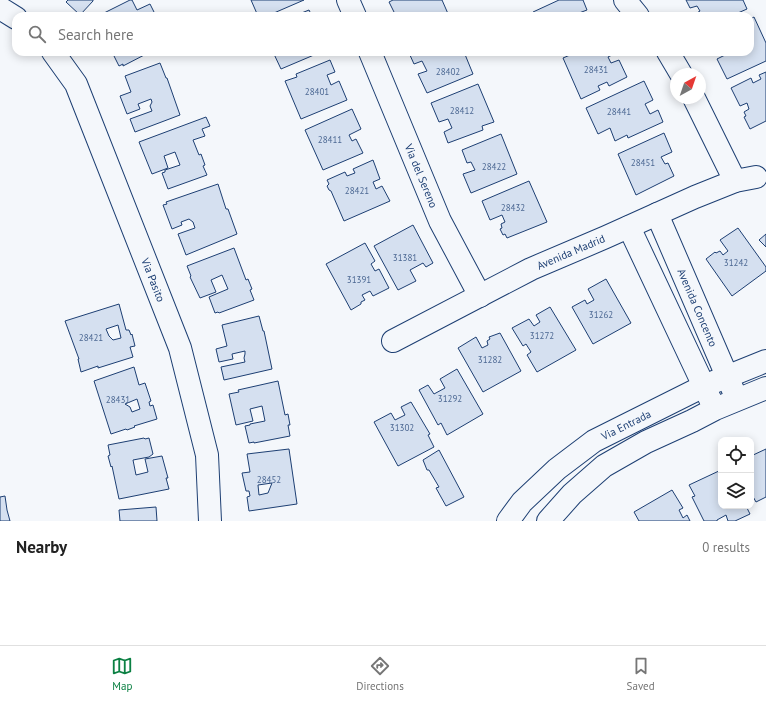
<!DOCTYPE html>
<html lang="en">
<head>
<meta charset="utf-8">
<style>
	:root { --surface:#fff; --page:#f2f2f2; --text:#222; --muted:#767676; --line:#e0e0e0; --accent:#0b8043 }
	body { margin:0; font-family:"PT Sans",sans-serif; background:var(--page); color:var(--text) }
	.controls { position:absolute; right:12px; bottom:12px; display:grid; overflow:hidden; border-radius:8px; box-shadow:0 2px 10px #0003 }
	.controls button { width:36px; height:36px; display:grid; place-items:center; padding:0; border:0; border-bottom:1px solid var(--line); background:var(--surface); color:var(--text); font:20px sans-serif }
	.compass { position:absolute; left:670px; top:68px; width:36px; height:36px; border-radius:50%; background:var(--surface); box-shadow:0 2px 10px #0003; rotate:40deg }
	.list { margin:0; padding:0; list-style:none }
	h2 { display:flex; justify-content:space-between; align-items:center; height:52px; margin:0; padding:0 16px; font-size:17px }
	h2 small { font-size:13px; font-weight:400; color:var(--muted) }
	.icon { flex:none; width:22px; height:22px; fill:none; stroke:currentColor; stroke-width:2; stroke-linecap:round; stroke-linejoin:round }
	.map { position:relative; flex:none; width:766px; height:521px; overflow:hidden }
	.search { position:absolute; background:var(--surface); box-shadow:0 2px 10px #0003; left:12px; right:12px; top:12px; height:44px; display:flex; align-items:center; gap:10px; box-sizing:border-box; padding:0 14px; border-radius:12px; color:var(--muted); font-size:15px }
	.sheet { height:124px; background:var(--surface) }
	nav { display:flex; justify-content:space-around; align-items:center; box-sizing:border-box; height:56px; border-top:1px solid var(--line); background:var(--surface); font-size:11px; color:var(--muted) }
	nav a { display:grid; justify-items:center; gap:2px }
	nav .on { color:var(--accent) }
	.map>svg:first-child { display:block }
</style>
</head>
<body>
<div class="map">
<svg width="766" height="521" viewBox="0 0 766 521">
	<rect width="100%" height="100%" fill="#f4f7fb"/>
	<path fill="#d5e0f0" stroke="#1d3f73" fill-rule="evenodd" d="M68,0H93V1L80,15L66,2Z
		M130,0H132L137,10L150,4L156,16H98Z
		M251,0H304L267,16H258Z
		M393,0H442L449,16H396L389,2Z
		M559,0H583L587,10L579,13L580,16H535L533,12Z
		M686,0H743L747,9L731,16H696L695,14L700,11L697,6L690,8Z
		M309,10L312,16H294Z
		M754,17L766,43V61L727,79L717,59L729,53L728,52H750V19Z
		M112,52H150L123,66V64L119,66Z
		M273,52H321L281,69Z
		M412,52H464L473,74L427,93L418,74L427,71L422,61L414,64L409,53Z
		M577,52H614V54L608,57L611,63L619,60L627,77L609,86L607,82L598,86L600,90L581,99L563,58Z
		M330,60L335,72L327,75L331,85L339,81L347,100L301,119L285,81L297,77L296,74Z
		M160,63L166,78H167L180,115L135,132L130,119L152,111L150,106L152,102L151,99L138,104L140,109L127,114L120,96L131,92L125,76Z
		M766,72V121L750,129L744,117L746,116L744,112L749,109L747,103L740,106L731,88L751,78L753,83L761,79L759,75Z
		M644,81L653,100L645,104L650,114L658,110L663,122L628,138L627,135L615,141L610,128L598,134L586,108Z
		M478,84L494,122L482,126L483,130L448,143L444,132L452,128L448,119L439,122L431,103Z
		M352,109L361,129L349,135L352,141L356,139L363,153L323,170L305,130Z
		M206,117L210,126L202,129L205,136L193,140L199,155L201,154L205,165L203,166L207,175L168,189L162,173L165,172V170L180,165L175,152L164,156L168,168L152,174L139,142Z
		M664,133L672,152L661,157L665,164L668,163L674,176L636,195L618,154Z
		M501,134L517,174L471,193L463,174L475,170L471,162L467,163L462,150Z
		M373,160L380,179L373,182L376,189L382,186L390,201L344,221L331,191L329,190L327,186L329,184L327,180L345,172L347,176L355,173L353,169Z
		M529,181L547,222L507,238L505,234L503,235L500,229L502,228L501,224L505,222L502,215L490,220L482,201Z
		M218,184L226,209H228L237,234L186,255L178,234L195,228L193,222L189,219L181,222L182,225L172,229L163,205L167,204L166,202Z
		M413,225L433,263L426,267L423,263L410,270L416,281L398,290L374,246Z
		M738,228L766,267V271L732,296L706,259L715,252L716,253L720,251L723,255L728,251L720,240Z
		M766,234V247L759,240Z
		M365,243L375,261L371,264L375,271L379,269L389,288L373,296L370,291L362,295L365,300L361,302V304L351,310L326,264Z
		M234,248L246,280L248,279L252,289L250,290L254,300L219,313L218,312L215,313L209,297L228,289L222,275L211,280L216,292L200,298L190,277L191,276L187,266Z
		M606,279L631,323L593,344L572,307L585,300L587,304L594,300L588,289Z
		M119,304L126,330H129L131,335L132,334L135,346L130,347L133,357L98,368V366L81,372L78,359H79L65,321ZM118,325L121,338L113,340L109,336L106,329Z
		M550,307L576,350L537,372L527,355L531,352L526,344L523,346L512,328L529,319L534,326L540,322L536,315Z
		M259,316L263,331H264L272,369L224,380L221,367L245,362L244,358L245,354V351L232,354L233,359L219,362L216,349L227,346L222,325Z
		M500,333L521,371L483,392L458,348L476,337L482,348L488,345L487,341L490,339L489,337Z
		M134,367L139,385L145,383L151,401L149,402L150,406L153,405L157,419L134,426L135,427L127,430L126,429L111,434L94,381ZM137,399L140,409L132,412L130,407L125,404Z
		M457,369L483,414L447,435L441,423L438,425L419,390L428,385L434,394L445,388L440,379Z
		M278,381L285,415L288,414L290,425H288L290,436L254,443V442L249,443L245,426L250,425V424L265,421L262,406L250,409L253,421L236,425L229,394L239,392L238,390Z
		M411,402L430,434L428,435L434,447L398,466L374,422L391,413L395,420L405,415L401,407Z
		M144,438L145,439L149,438L153,454L149,457L133,460L136,475L148,472L145,459L162,456L168,478H166L169,489L119,499L112,466L111,467L108,456L110,455L108,445Z
		M289,449L297,504L249,511L247,497L250,496L249,491H246L242,473L250,472L247,454ZM272,483L268,493L259,495L258,485Z
		M766,449V497L756,502L751,493V456Z
		M439,450L464,497L446,506L436,488L439,487L429,470H427L423,460Z
		M721,470V506H746L750,514L735,521H728L726,515L717,520V521H704L692,497L695,496L689,485Z
		M672,490L683,508L679,510L683,518L687,515L690,521H639L634,512Z
		M5,496L7,510L10,521H0V497Z
		M156,507L157,521H120L119,510Z"/>
	<g fill="none" stroke-linecap="round" stroke-linejoin="round">
		<g stroke="#1d3f73" stroke-width="24">
			<g id="minor">
				<path d="M348,0L355,16"/>
				<path d="M625,0L638,16"/>
				<path d="M0,8L16,18"/>
				<path id="s1" d="M53,52L76,84L180,348L207,455L210,521"/>
				<path id="s2" d="M370,52L440,221L480,296"/>
				<path d="M668,52L681,74"/>
				<path d="M694,98L735,181"/>
				<path id="s3" d="M657,214L733,390"/>
				<path d="M629,227L710,399"/>
				<path id="s4" d="M393,341L531,269L606,237L695,197L735,181L756,177"/>
				<path id="s5" d="M508,521L522,502L557,469L594,441L704,386L766,361"/>
				<path d="M548,521L572,494L604,466L646,442L692,421L715,409L766,388"/>
			</g>
		</g>
		<use href="#minor" stroke="#f4f7fb" stroke-width="22"/>
	</g>
	<g text-anchor="middle" stroke-width="3" stroke-linejoin="round" paint-order="stroke">
		<g font-size="9" fill="#4b6792">
			<text x="596" y="73">28431</text>
			<text x="448" y="75">28402</text>
			<text x="317" y="95">28401</text>
			<text x="462" y="114">28412</text>
			<text x="619" y="115">28441</text>
			<text x="330" y="143">28411</text>
			<text x="643" y="166">28451</text>
			<text x="494" y="170">28422</text>
			<text x="357" y="194">28421</text>
			<text x="513" y="211">28432</text>
			<text x="405" y="261">31381</text>
			<text x="736" y="266">31242</text>
			<text x="359" y="283">31391</text>
			<text x="601" y="318">31262</text>
			<text x="542" y="339">31272</text>
			<text x="91" y="341">28421</text>
			<text x="490" y="363">31282</text>
			<text x="450" y="402">31292</text>
			<text x="118" y="403">28431</text>
			<text x="402" y="431">31302</text>
			<text x="269" y="483">28452</text>
		</g>
		<g font-size="11" fill="#1d3f73" stroke="#f4f7fb">
			<text dy="4" stroke="none"><textPath href="#s2" startOffset="134">Via del Sereno</textPath></text>
			<text dy="4" stroke="none"><textPath href="#s4" startOffset="199">Avenida Madrid</textPath></text>
			<text dy="4" stroke="none"><textPath href="#s1" startOffset="250">Via Pasito</textPath></text>
			<text dy="4" stroke="none"><textPath href="#s3" startOffset="102">Avenida Concento</textPath></text>
			<text dy="4" stroke="none"><textPath href="#s5" startOffset="154">Via Entrada</textPath></text>
		</g>
	</g>
</svg>
<div class="controls">
<button><svg class="icon" aria-label="locate" viewBox="0 0 24 24"><circle cx="12" cy="12" r="6"/><path d="M12 2v4M12 18v4M2 12h4M18 12h4"/></svg></button>
<button><svg class="icon" aria-label="layers" viewBox="0 0 24 24"><path d="M12 4l9 5-9 5-9-5zM3 14l9 5 9-5"/></svg></button>
</div>
<svg class="compass" viewBox="-18 -18 36 36"><path d="M0-13l5 13h-10z" fill="#e53935"/><path d="M0 13l5-13h-10z" fill="#767676"/></svg>
<div class="search"><svg class="icon" aria-label="search" viewBox="0 0 24 24"><circle cx="10" cy="10" r="6"/><path d="M15 15l6 6"/></svg>Search here</div>
</div>
<section class="sheet">
<h2>Nearby<small>0 results</small></h2>
<ul class="list">
</ul>
</section>
<nav>
<a class="on"><svg class="icon" aria-label="map" viewBox="0 0 24 24"><path d="M3 6l6-2 6 2 6-2v14l-6 2-6-2-6 2zM9 4v14M15 6v14"/></svg>Map</a>
<a><svg class="icon" aria-label="directions" viewBox="0 0 24 24"><path d="M12 3l9 9-9 9-9-9zM9 14v-3h6M13 9l2 2-2 2"/></svg>Directions</a>
<a><svg class="icon" aria-label="saved" viewBox="0 0 24 24"><path d="M7 4h10v16l-5-4-5 4z"/></svg>Saved</a>
</nav>
</body>
</html>
